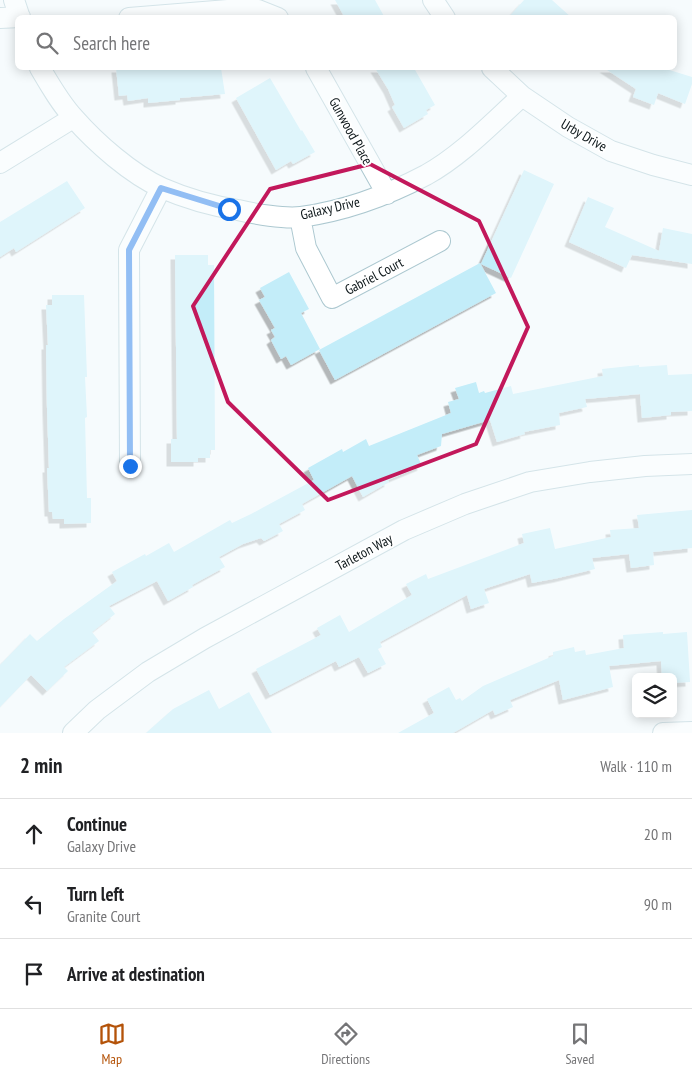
<!DOCTYPE html>
<html lang="en">
<head>
<meta charset="utf-8">
<style>
	:root { --surface:#fff; --page:#f2f2f2; --text:#202124; --muted:#757577; --line:#e0e0e0; --accent:#b45309 }
	body { margin:0; font-family:"PT Sans Narrow",sans-serif; background:var(--page); color:var(--text) }
	.controls { position:absolute; right:15px; bottom:15px; display:grid; overflow:hidden; border-radius:8px; box-shadow:0 2px 12px #0003 }
	.controls button { width:45px; height:45px; display:grid; place-items:center; padding:0; border:0; border-bottom:1px solid var(--line); background:var(--surface); color:var(--text); font:25px sans-serif }
	.stop { position:absolute; width:15px; height:15px; margin:-11px; border:4px solid #1a73e8; border-radius:50%; background:#fff }
	.stop.end { background:#1a73e8; border-color:#fff; box-shadow:0 1px 5px #0008 }
	.list { margin:0; padding:0; list-style:none }
	h2 { display:flex; justify-content:space-between; align-items:center; height:65px; margin:0; padding:0 20px; font-size:21px }
	h2 small { font-size:16px; font-weight:400; color:var(--muted) }
	.list li { display:grid; grid-template-columns:32px 1fr auto; gap:15px; align-items:center; box-sizing:border-box; height:70px; padding:0 20px; border-top:1px solid var(--line) }
	.list b { display:block; font-size:19px; white-space:nowrap }
	.list p { margin:0; font-size:16px; white-space:nowrap; color:var(--muted) }
	.list em { font-size:16px; font-style:normal; color:var(--muted) }
	.icon { flex:none; width:28px; height:28px; fill:none; stroke:currentColor; stroke-width:2; stroke-linecap:round; stroke-linejoin:round }
	.map { position:relative; flex:none; width:692px; height:733px; overflow:hidden }
	.search { position:absolute; background:var(--surface); box-shadow:0 2px 12px #0003; left:15px; right:15px; top:15px; height:55px; display:flex; align-items:center; gap:12px; box-sizing:border-box; padding:0 18px; border-radius:8px; color:var(--muted); font-size:19px }
	.sheet { height:275px; background:var(--surface) }
	nav { display:flex; justify-content:space-around; align-items:center; box-sizing:border-box; height:70px; border-top:1px solid var(--line); background:var(--surface); font-size:14px; color:var(--muted) }
	nav a { display:grid; justify-items:center; gap:2px }
	nav .on { color:var(--accent) }
	.map>svg:first-child { display:block }
</style>
</head>
<body>
<div class="map">
<svg width="692" height="733" viewBox="0 0 692 733">
	<defs>
		<filter id="shadow"><feDropShadow dx="-4.5" dy="4.5" stdDeviation="0" flood-color="#0004"/></filter>
	</defs>
	<rect width="100%" height="100%" fill="#f6fbfd"/>
	<path fill="#c3edf9" filter="url(#shadow)" d="M335,0H375L385,18H345Z
		M524,0H552L572,18H508Z
		M116,68H221L225,94L180,98V100L148,103V98L128,101L127,95L119,96Z
		M375,68H414L435,105L426,110L428,114L404,128L392,107L395,105L388,89Z
		M604,68H663L692,77V84L685,104L658,93L654,105L633,97L636,89Z
		M270,78L301,131L302,130L315,152L293,164L291,161L276,170L236,98Z
		M524,170L554,184L511,278L481,264Z
		M67,181L85,208L16,252L14,248L0,257V222Z
		M588,197L614,208L605,227L659,251L663,228L692,234V264L632,255L626,268L569,242Z
		M175,255H208V265H214L215,450H210V458H198V462H171V439H177Z
		M480,263L496,293L335,380L319,350Z
		M289,272L309,309L301,313L320,349L291,365L286,356L281,359L271,340L275,337L271,330L275,328L259,300L265,297L260,288Z
		M52,295H84L87,377H85L87,417L85,418L87,498H91V523L64,524V519H53L52,512H49L47,468H49L47,408L46,345H48L46,305H52Z
		M639,365V367L667,365L668,375L692,374V411L671,412V415L642,418L640,394L608,397L585,399L587,407L559,413L560,425L524,432L525,434L497,442L490,420L442,434L441,446L417,455L422,466L388,480L389,482L363,497L352,476L302,504L305,510L279,524L283,531L264,541L261,538L243,544L219,557L225,567L192,585L193,587L168,601L157,581L109,606L115,614L92,632L99,641L64,667L68,671L47,691L31,675L0,707V665L30,634L37,641L64,619L117,581L112,572L145,554L146,556L169,543L174,552L230,520L232,523L251,514L314,480L308,468L342,449L343,452L366,439L369,446L451,413L448,402L459,399L455,388L476,382L479,393L484,391L485,393L511,386L513,394L603,376L602,369Z
		M692,510V548L653,552L654,565L631,568L629,554L592,558L595,569L558,578L532,583L530,574L484,589L489,603L471,609L467,595L380,642L382,647L378,649L386,664L368,673L359,657L339,667L336,661L270,695L256,669L321,635L317,628L340,615L349,632L412,595L406,584L426,574L428,579L524,543L522,534L550,528L555,549L611,537L610,530L639,528L637,515Z
		M663,632V634L687,632L690,682L673,683V677H662L661,661L609,666L613,687L563,700L559,680L510,700L513,707L495,715L493,710L453,733H398L434,713L427,699L449,687L456,700L460,698L462,701L483,686L553,656V652L574,647L575,652L585,650L586,655L624,648L623,635Z
		M209,690L219,709L249,692L272,733H146L173,709Z"/>
	<g fill="none" stroke-linecap="round" stroke-linejoin="round">
		<g stroke="#acc8d0" stroke-width="22">
			<path id="minor" d="M14,0L20,18
				M433,0L445,18
				M0,18L20,17
				M129,18L240,9L258,10L278,18
				M40,68C50,85 60,103 74,118C96,143 131,174 162,188C185,198 213,206 238,210C255,214 284,219 301,217C344,211 388,195 426,175C462,155 492,123 522,96
				M316,68L387,194
				M492,68L522,96L568,127L611,151L653,165L692,175
				M0,163L73,118
				M300,217L306,248L332,298L440,241
				M130,466L129,250L161,188
				M73,733L97,710L148,672L205,638L404,530L465,504L530,482L590,472L645,466L692,464
				M663,733L692,732"/>
		</g>
		<use href="#minor" stroke="#fff" stroke-width="20"/>
	</g>
	<g fill="none" stroke-linecap="round" stroke-linejoin="round">
		<path stroke="#1a73e8" stroke-width="6" d="M130,466L129,250L161,188L229,209"/>
	</g>
	<path d="M0 0H692V733H0ZM370,164L479,221L528,327L476,444L328,500L228,402L193,306L270,189Z" fill="#f6fbfd" fill-opacity=".55" fill-rule="evenodd"/>
	<path fill="none" stroke="#c2185b" stroke-width="4" stroke-linejoin="round" d="M370,164L479,221L528,327L476,444L328,500L228,402L193,306L270,189Z"/>
	<g text-anchor="middle" stroke-width="4" stroke-linejoin="round" paint-order="stroke">
		<g font-size="14" fill="#0b1518" stroke="#fff">
			<text transform="translate(351 131) rotate(61)" y="5">Gunwood Place</text>
			<text transform="translate(584 135) rotate(30)" y="5">Urby Drive</text>
			<text transform="translate(330 208) rotate(-13)" y="5">Galaxy Drive</text>
			<text transform="translate(374 276) rotate(-28)" y="5">Gabriel Court</text>
			<text transform="translate(364 552) rotate(-28)" y="5">Tarleton Way</text>
		</g>
	</g>
</svg>
<div class="controls">
<button><svg class="icon" aria-label="layers" viewBox="0 0 24 24"><path d="M12 4l9 5-9 5-9-5zM3 14l9 5 9-5"/></svg></button>
</div>
<div class="stop" style="left:229px;top:209px"></div>
<div class="stop end" style="left:130px;top:466px"></div>
<div class="search"><svg class="icon" aria-label="search" viewBox="0 0 24 24"><circle cx="10" cy="10" r="6"/><path d="M15 15l6 6"/></svg>Search here</div>
</div>
<section class="sheet">
<h2>2 min<small>Walk · 110 m</small></h2>
<ul class="list">
<li><svg class="icon" aria-label="ahead" viewBox="0 0 24 24"><path d="M12 20V5M6 11l6-6 6 6"/></svg><div><b>Continue</b><p>Galaxy Drive</p></div><em>20 m</em></li>
<li><svg class="icon" aria-label="left" viewBox="0 0 24 24"><path d="M17 20v-9H6M10 6l-5 5 5 5"/></svg><div><b>Turn left</b><p>Granite Court</p></div><em>90 m</em></li>
<li><svg class="icon" aria-label="arrive" viewBox="0 0 24 24"><path d="M6 21V4h12l-3 4 3 4H6"/></svg><div><b>Arrive at destination</b></div></li>
</ul>
</section>
<nav>
<a class="on"><svg class="icon" aria-label="map" viewBox="0 0 24 24"><path d="M3 6l6-2 6 2 6-2v14l-6 2-6-2-6 2zM9 4v14M15 6v14"/></svg>Map</a>
<a><svg class="icon" aria-label="directions" viewBox="0 0 24 24"><path d="M12 3l9 9-9 9-9-9zM9 14v-3h6M13 9l2 2-2 2"/></svg>Directions</a>
<a><svg class="icon" aria-label="saved" viewBox="0 0 24 24"><path d="M7 4h10v16l-5-4-5 4z"/></svg>Saved</a>
</nav>
</body>
</html>
